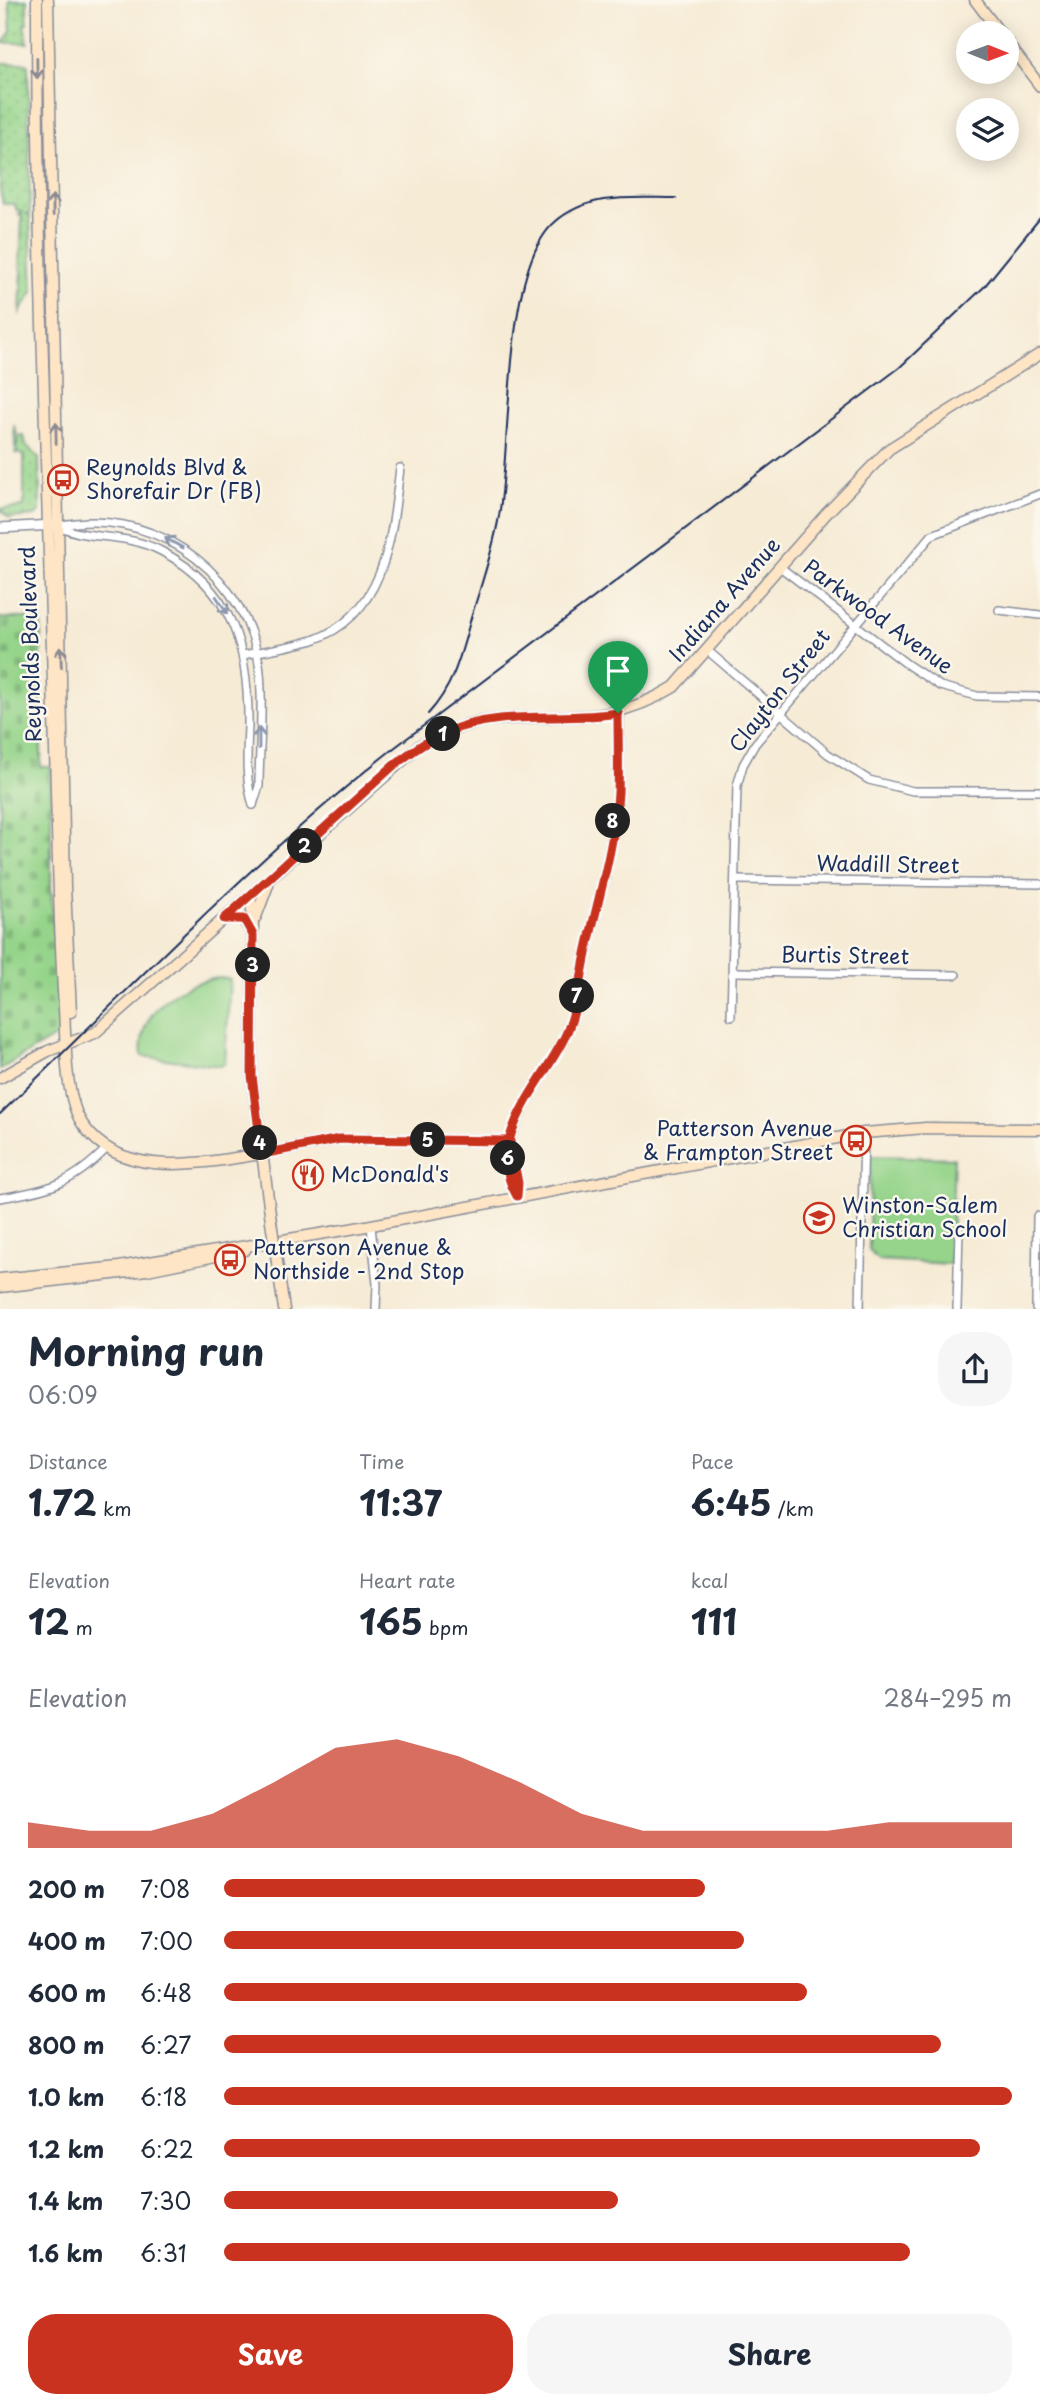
<!DOCTYPE html>
<html lang="en">
<head>
<meta charset="utf-8">
<style>
	body { margin:0; font-family:"Playpen Sans",sans-serif; background:#f6f6f7; color:#1f2937; height:100vh; display:flex; flex-direction:column; font-size:26px; white-space:nowrap }
	* { box-sizing:border-box; margin:0 }
	p { font-size:23px; color:#747a83 }
	.icon { flex:none; width:38px; height:38px; fill:none; stroke:currentColor; stroke-width:2; stroke-linecap:round; stroke-linejoin:round }
	.map { position:relative; height:1309px; overflow:hidden }
	.side { display:flex; flex-direction:column; background:#fff; flex:1 }
	.side>* { flex:none }
	.needle { width:46px; rotate:91deg }
	.buttons { position:absolute; left:956px; top:21px; display:grid; gap:14px }
	.buttons a { display:grid; place-items:center; width:63px; height:63px; border-radius:50%; background:#fff; box-shadow:0 4px 18px #0003; font-size:35px }
	.pin { position:absolute; display:grid; place-items:center; width:60px; height:60px; color:#fff; margin:-72px -30px; border-radius:50% 50% 50% 0; rotate:-45deg; box-shadow:0 0 7px #0007 }
	.pin .icon { rotate:45deg }
	.km { position:absolute; width:35px; height:35px; margin:-18px; border-radius:50%; background:#222; color:#fff; font-size:19px; line-height:35px; text-align:center }
	.round { display:grid; place-items:center; flex:none; width:74px; height:74px; border-radius:28px; background:#f6f6f7 }
	.summary { display:flex; align-items:center; justify-content:space-between; height:119px; padding:0 28px }
	h1 { font-size:38px; font-weight:700; line-height:52px }
	.metrics { display:grid; grid-template-columns:repeat(3,1fr); gap:10px; height:119px; padding:7px 28px }
	.metrics div { display:grid; align-content:center }
	.metrics b { font-size:35px; font-weight:700 }
	.metrics small { font-size:19px; font-weight:400 }
	.metrics p { font-size:19px }
	.chart { height:196px; padding:14px 28px }
	.chart p { display:flex; justify-content:space-between }
	.chart svg { width:100%; height:126px; margin-top:7px; fill:#c8321e; opacity:.7 }
	.primary-button { display:flex; gap:14px; margin-top:auto; padding:14px 28px }
	.primary-button a { flex:1; height:80px; border-radius:28px; background:#c8321e; color:#fff; font-size:28px; font-weight:700; line-height:80px; text-align:center }
	.primary-button a+a { background:#f6f6f7; color:#1f2937 }
	ul { padding:0 28px; list-style:none; font-size:23px }
	li { display:grid; grid-template-columns:112px 84px 1fr; align-items:center; height:52px }
	li i { height:18px; border-radius:9px; background:#c8321e }
	.map>svg:first-child { display:block }
	.grass { fill:url(#grass-dots); stroke:#588274; stroke-width:2 }
	.cemetery { fill:url(#cemetery-stones); stroke:#588274; stroke-width:2 }
	.pitch { fill:#95d48a; stroke:#588274; stroke-width:2 }
	.lines { fill:none; stroke-linecap:round; stroke-linejoin:round }
	.minor-casing { stroke:#888d9a; stroke-width:10 }
	.tertiary-casing { stroke:#888d9a; stroke-width:12 }
	.secondary-casing { stroke:#888d9a; stroke-width:13 }
	.minor { stroke:#fff; stroke-width:7 }
	.tertiary { stroke:#fff; stroke-width:9 }
	.secondary { stroke:#fde5c5; stroke-width:10 }
	.rail { stroke:#1b2f5e; stroke-width:2 }
	.secondary-bridge-casing { stroke:#888d9a; stroke-width:13; stroke-linecap:butt }
	.secondary-bridge { stroke:#fde5c5; stroke-width:10 }
	.oneway { stroke:#8c8a92 }
	.oneway2 { stroke:#8d97ae }
	.route-casing { stroke:#fff; stroke-width:14 }
	.route { stroke:#c8321e; stroke-width:9 }
	.labels { text-anchor:middle; stroke-width:5; stroke-linejoin:round; paint-order:stroke }
	.poi-label { font-size:21px; fill:#1b2f5e; stroke:#fbf7ec; text-anchor:start }
	.street-label { font-size:21px; fill:#1b2f5e; stroke:#fbf7ec }
</style>
</head>
<body>
<div class="map">
<svg width="1040" height="1309" viewBox="0 0 1040 1309">
	<defs>
		<pattern id="grass-dots" width="8" height="8" patternUnits="userSpaceOnUse" patternTransform="scale(1.75)"><rect width="8" height="8" fill="#95d48a"/><path d="M2 2h.1M6 6h.1" fill="none" stroke="#80b67a" stroke-width="1.8" stroke-linecap="round"/></pattern>
		<pattern id="cemetery-stones" width="16" height="16" patternUnits="userSpaceOnUse" patternTransform="scale(1.75)"><rect width="16" height="16" fill="#95d48a"/><path d="M2 7V4a2 2 0 0 1 4 0v3zM10 15v-3a2 2 0 0 1 4 0v3z" fill="#80b67a"/></pattern>
	</defs>
	<rect width="100%" height="100%" fill="#fbf7ec"/>
	<filter id="ink" filterUnits="userSpaceOnUse"><feTurbulence type="fractalNoise" baseFrequency=".0143" numOctaves="2"/><feDisplacementMap in="SourceGraphic" scale="14" xChannelSelector="R" yChannelSelector="G"/><feConvolveMatrix kernelMatrix="1 2 1 2 8 2 1 2 1" color-interpolation-filters="sRGB"/></filter>
	<filter id="wash" filterUnits="userSpaceOnUse"><feTurbulence type="fractalNoise" baseFrequency=".00686" numOctaves="4" result="noise"/><feDisplacementMap in="SourceGraphic" scale="28" xChannelSelector="R" yChannelSelector="G"/><feGaussianBlur stdDeviation="1.57" result="paint"/><feColorMatrix in="noise" values="0 0 0 0 0 0 0 0 0 0 0 0 0 0 0 0 0 1.4 0 .05"/><feComposite in="paint" operator="in"/></filter>
	<g filter="url(#wash)">
		<rect width="100%" height="100%" fill="#f6ebd5"/>
		<g class="grass">
			<path d="M 9,0 L 27,0 L 27,23 L 24,25 L 28,43 L 3,43 L 11,31 Z"/>
			<path d="M 0,63 L 26,63 L 28,66 L 30,214 L 26,214 L 30,215 L 33,292 L 20,312 L 22,271 L 20,268 L 22,217 L 19,214 L 23,213 L 16,209 L 15,204 L 3,204 L 0,190 Z"/>
			<path d="M 14,425 L 18,437 L 24,436 L 26,445 L 39,458 L 40,511 L 35,516 L 9,518 L 0,509 L 24,507 L 24,455 L 15,453 L 19,437 L 15,448 Z"/>
		</g>
		<path class="cemetery" d="M 0,618 L 41,618 L 41,767 L 51,767 L 51,886 L 60,1034 L 0,1069 Z"/>
		<g class="pitch">
			<path d="M 219,978 L 230,979 L 225,1063 L 220,1066 L 142,1056 C 137,1011 178,983 219,978 Z"/>
			<path d="M 870,1156 L 954,1158 L 950,1264 L 878,1260 L 869,1250 Z"/>
		</g>
	</g>
	<g filter="url(#ink)">
		<g class="lines">
			<g class="minor-casing">
				<g id="minor">
					<path d="M 58,526 C 146,506 237,565 257,653 C 265,685 259,750 259,786 L 253,805"/>
					<path d="M 59,526 C 88,541 125,532 161,551 C 234,589 249,649 248,726 C 247,753 245,779 253,805"/>
					<path d="M 780,567 L 908,665 L 940,686 L 977,696 L 1040,697"/>
					<path d="M 999,610 L 1040,615"/>
					<path d="M 708,651 L 828,754 L 869,780 L 913,791 L 1040,791"/>
					<path d="M 244,655 C 266,650 291,647 313,640 C 387,614 392,534 400,468"/>
					<path d="M 736,880 L 1040,884"/>
					<path d="M 733,972 L 956,975"/>
					<path d="M 731,1016 L 737,786 L 743,765 L 755,744 L 932,535 L 1040,494"/>
					<path d="M 0,1198 C 50,1190 72,1184 108,1147"/>
					<path d="M 371,1226 L 377,1284 L 376,1309"/>
					<path d="M 860,1309 L 864,1133"/>
					<path d="M 957,1309 L 959,1229"/>
					<path d="M 1036,1309 L 1037,1216"/>
				</g>
			</g>
			<g class="tertiary-casing">
				<g id="tertiary">
					<path d="M 0,528 L 54,525"/>
					<path d="M 512,1150 L 518,1183 L 517,1195"/>
					<path d="M 262,1154 L 340,1139 L 510,1141"/>
					<path d="M 517,1196 C 483,1138 546,1081 567,1032 C 578,1006 581,976 587,949 C 598,900 615,843 618,793 C 619,766 618,739 619,713"/>
				</g>
			</g>
			<g class="secondary-casing">
				<g id="secondary">
					<path d="M 37,0 C 37,250 48,500 55,749 C 57,836 59,922 64,1008 C 66,1041 64,1097 83,1125 C 123,1182 205,1162 262,1154"/>
					<path d="M 48,0 L 65,887 L 71,1012"/>
					<path d="M 975,0 L 1000,33"/>
					<path d="M 1006,41 L 1040,86"/>
					<path d="M 250,896 L 253,917 L 252,1076 L 271,1221"/>
					<path d="M 256,917 L 268,885"/>
					<path d="M 225,919 L 242,918 L 251,931"/>
					<path d="M 0,1078 L 48,1051 L 95,1033 L 419,746 C 439,736 458,726 480,722 C 557,709 601,732 674,687 L 826,514 L 889,449 L 1040,354"/>
					<path d="M 277,1262 L 284,1309"/>
					<path d="M 0,1279 L 119,1267 L 350,1229 L 864,1133 L 926,1128 L 1040,1129"/>
					<path d="M 0,1287 L 147,1270 L 245,1250"/>
				</g>
			</g>
			<use href="#minor" class="minor"/>
			<use href="#tertiary" class="tertiary"/>
			<use href="#secondary" class="secondary"/>
			<g class="rail">
				<path d="M 428,714 C 454,686 461,654 471,618 C 481,585 493,551 499,516 C 512,444 502,270 554,223 C 588,192 634,198 676,198"/>
				<path d="M 0,1114 C 129,990 253,859 394,748 L 899,368 L 984,287 L 1040,218"/>
			</g>
			<g class="secondary-bridge-casing">
				<path id="secondary-bridge" d="M 271,1221 L 277,1262"/>
			</g>
			<use href="#secondary-bridge" class="secondary-bridge"/>
		</g>
		<defs><path id="oneway-shaft" d="M-6 0H5M1.5-3L5.5 0L1.5 3" fill="none" stroke-width="1.6" stroke-linecap="round" stroke-linejoin="round" transform="scale(1.75)"/></defs>
		<g class="oneway">
			<use href="#oneway-shaft" transform="translate(37 68) rotate(89)"/>
			<use href="#oneway-shaft" transform="translate(53 205) rotate(-91)"/>
			<use href="#oneway-shaft" transform="translate(56 433) rotate(-91)"/>
			<use href="#oneway-shaft" transform="translate(61 657) rotate(-92)"/>
		</g>
		<g class="oneway2">
			<use href="#oneway-shaft" transform="translate(174 543) rotate(-151)"/>
			<use href="#oneway-shaft" transform="translate(222 605) rotate(56)"/>
			<use href="#oneway-shaft" transform="translate(259 738) rotate(-90)"/>
		</g>
	</g>
	<g class="lines" filter="url(#ink)">
		<g class="route-casing">
			<path id="route" d="M 618,713 C 563,722 500,709 447,732 C 427,740 410,753 393,766 L 224,919 L 244,919 L 253,935 L 252,1076 L 262,1154 L 340,1139 L 510,1141 L 518,1183 L 517,1196 C 482,1138 546,1081 567,1032 C 578,1006 581,976 587,949 C 598,899 615,844 618,793 C 619,766 618,739 618,713"/>
		</g>
		<use href="#route" class="route"/>
	</g>
	<defs>
		<g id="bus-ring" transform="scale(1.575)"><circle r="9.5" fill="#fbf7ec" stroke="#c8321e" stroke-width="1.5"/><path d="M-5-6H5V4H4V6H2V4H-2V6H-4V4H-5ZM-3.5-4V0h7V-4ZM-3.5 1.2v1.5H-2V1.2ZM2 1.2v1.5H3.5V1.2Z" fill="#c8321e"/></g>
		<g id="restaurant-ring" transform="scale(1.575)"><circle r="9.5" fill="#fbf7ec" stroke="#c8321e" stroke-width="1.5"/><path d="M-5-6h1v4h1v-4h1v4h1v-4h1v5L-1.5 .5V6h-2V.5L-5-1ZM5-6V6H3V1.5H1.5Q1.5-4 5-6Z" fill="#c8321e"/></g>
		<g id="school-ring" transform="scale(1.575)"><circle r="9.5" fill="#fbf7ec" stroke="#c8321e" stroke-width="1.5"/><path d="M0-5L7-2L0 1L-7-2ZM-4 1L0 2.5L4 1V4Q0 6-4 4Z" fill="#c8321e"/></g>
	</defs>
	<g fill-rule="evenodd">
		<use href="#bus-ring" x="63" y="480"/>
		<use href="#bus-ring" x="856" y="1141"/>
		<use href="#restaurant-ring" x="308" y="1175"/>
		<use href="#school-ring" x="819" y="1218"/>
		<use href="#bus-ring" x="230" y="1260"/>
	</g>
	<g class="labels">
		<g class="poi-label">
			<text x="86" y="475">Reynolds Blvd &amp;<tspan x="86" dy="24">Shorefair Dr (FB)</tspan></text>
			<text x="833" y="1136" text-anchor="end">Patterson Avenue<tspan x="833" dy="24">&amp; Frampton Street</tspan></text>
			<text x="331" y="1182">McDonald's</text>
			<text x="842" y="1213">Winston-Salem<tspan x="842" dy="24">Christian School</tspan></text>
			<text x="253" y="1255">Patterson Avenue &amp;<tspan x="253" dy="24">Northside - 2nd Stop</tspan></text>
		</g>
		<g class="street-label">
			<text transform="translate(725 600) rotate(-49)" y="7">Indiana Avenue</text>
			<text transform="translate(878 617) rotate(36)" y="7">Parkwood Avenue</text>
			<text transform="translate(31 644) rotate(-92)" y="7">Reynolds Boulevard</text>
			<text transform="translate(780 691) rotate(-52)" y="7">Clayton Street</text>
			<text transform="translate(888 865) rotate(1)" y="7">Waddill Street</text>
			<text transform="translate(845 956) rotate(1)" y="7">Burtis Street</text>
		</g>
	</g>
</svg>
<div class="buttons">
<a><svg class="needle" viewBox="-14 -14 28 28"><path d="M0-13l5 13h-10z" fill="#e53935"/><path d="M0 13l5-13h-10z" fill="#747a83"/></svg></a>
<a><svg class="icon" aria-label="layers" viewBox="0 0 24 24"><path d="M12 4l9 5-9 5-9-5zM3 14l9 5 9-5"/></svg></a>
</div>
<div class="pin" style="left:618px;top:713px;background:#1e9e55"><svg class="icon" aria-label="arrive" viewBox="0 0 24 24"><path d="M6 21V4h12l-3 4 3 4H6"/></svg></div>
<b class="km" style="left:443px;top:734px">1</b>
<b class="km" style="left:305px;top:846px">2</b>
<b class="km" style="left:253px;top:965px">3</b>
<b class="km" style="left:260px;top:1143px">4</b>
<b class="km" style="left:428px;top:1140px">5</b>
<b class="km" style="left:508px;top:1158px">6</b>
<b class="km" style="left:577px;top:996px">7</b>
<b class="km" style="left:613px;top:821px">8</b>
</div>
<section class="side">
<div class="summary"><div><h1>Morning run</h1><p>06:09</p></div><a class="round"><svg class="icon" aria-label="share" viewBox="0 0 24 24"><path d="M12 15V3M7 8l5-5 5 5M5 13v7h14v-7"/></svg></a></div>
<div class="metrics">
<div><p>Distance</p><b>1.72<small> km</small></b></div>
<div><p>Time</p><b>11:37</b></div>
<div><p>Pace</p><b>6:45<small> /km</small></b></div>
</div>
<div class="metrics">
<div><p>Elevation</p><b>12<small> m</small></b></div>
<div><p>Heart rate</p><b>165<small> bpm</small></b></div>
<div><p>kcal</p><b>111</b></div>
</div>
<div class="chart"><p><span>Elevation</span>284–295 m</p>
<svg viewBox="0 0 160 44" preserveAspectRatio="none"><path d="M0 44V35L10 38L20 38L30 32L40 21L50 9L60 6L70 12L80 21L90 32L100 38L110 38L120 38L130 38L140 35L150 35L160 35V44z"/></svg>
</div>
<ul>
<li><b>200 m</b>7:08<i style="width:61%"></i></li>
<li><b>400 m</b>7:00<i style="width:66%"></i></li>
<li><b>600 m</b>6:48<i style="width:74%"></i></li>
<li><b>800 m</b>6:27<i style="width:91%"></i></li>
<li><b>1.0 km</b>6:18<i style="width:100%"></i></li>
<li><b>1.2 km</b>6:22<i style="width:96%"></i></li>
<li><b>1.4 km</b>7:30<i style="width:50%"></i></li>
<li><b>1.6 km</b>6:31<i style="width:87%"></i></li>
</ul>
<div class="primary-button"><a>Save</a><a>Share</a></div>
</section>
</body>
</html>
